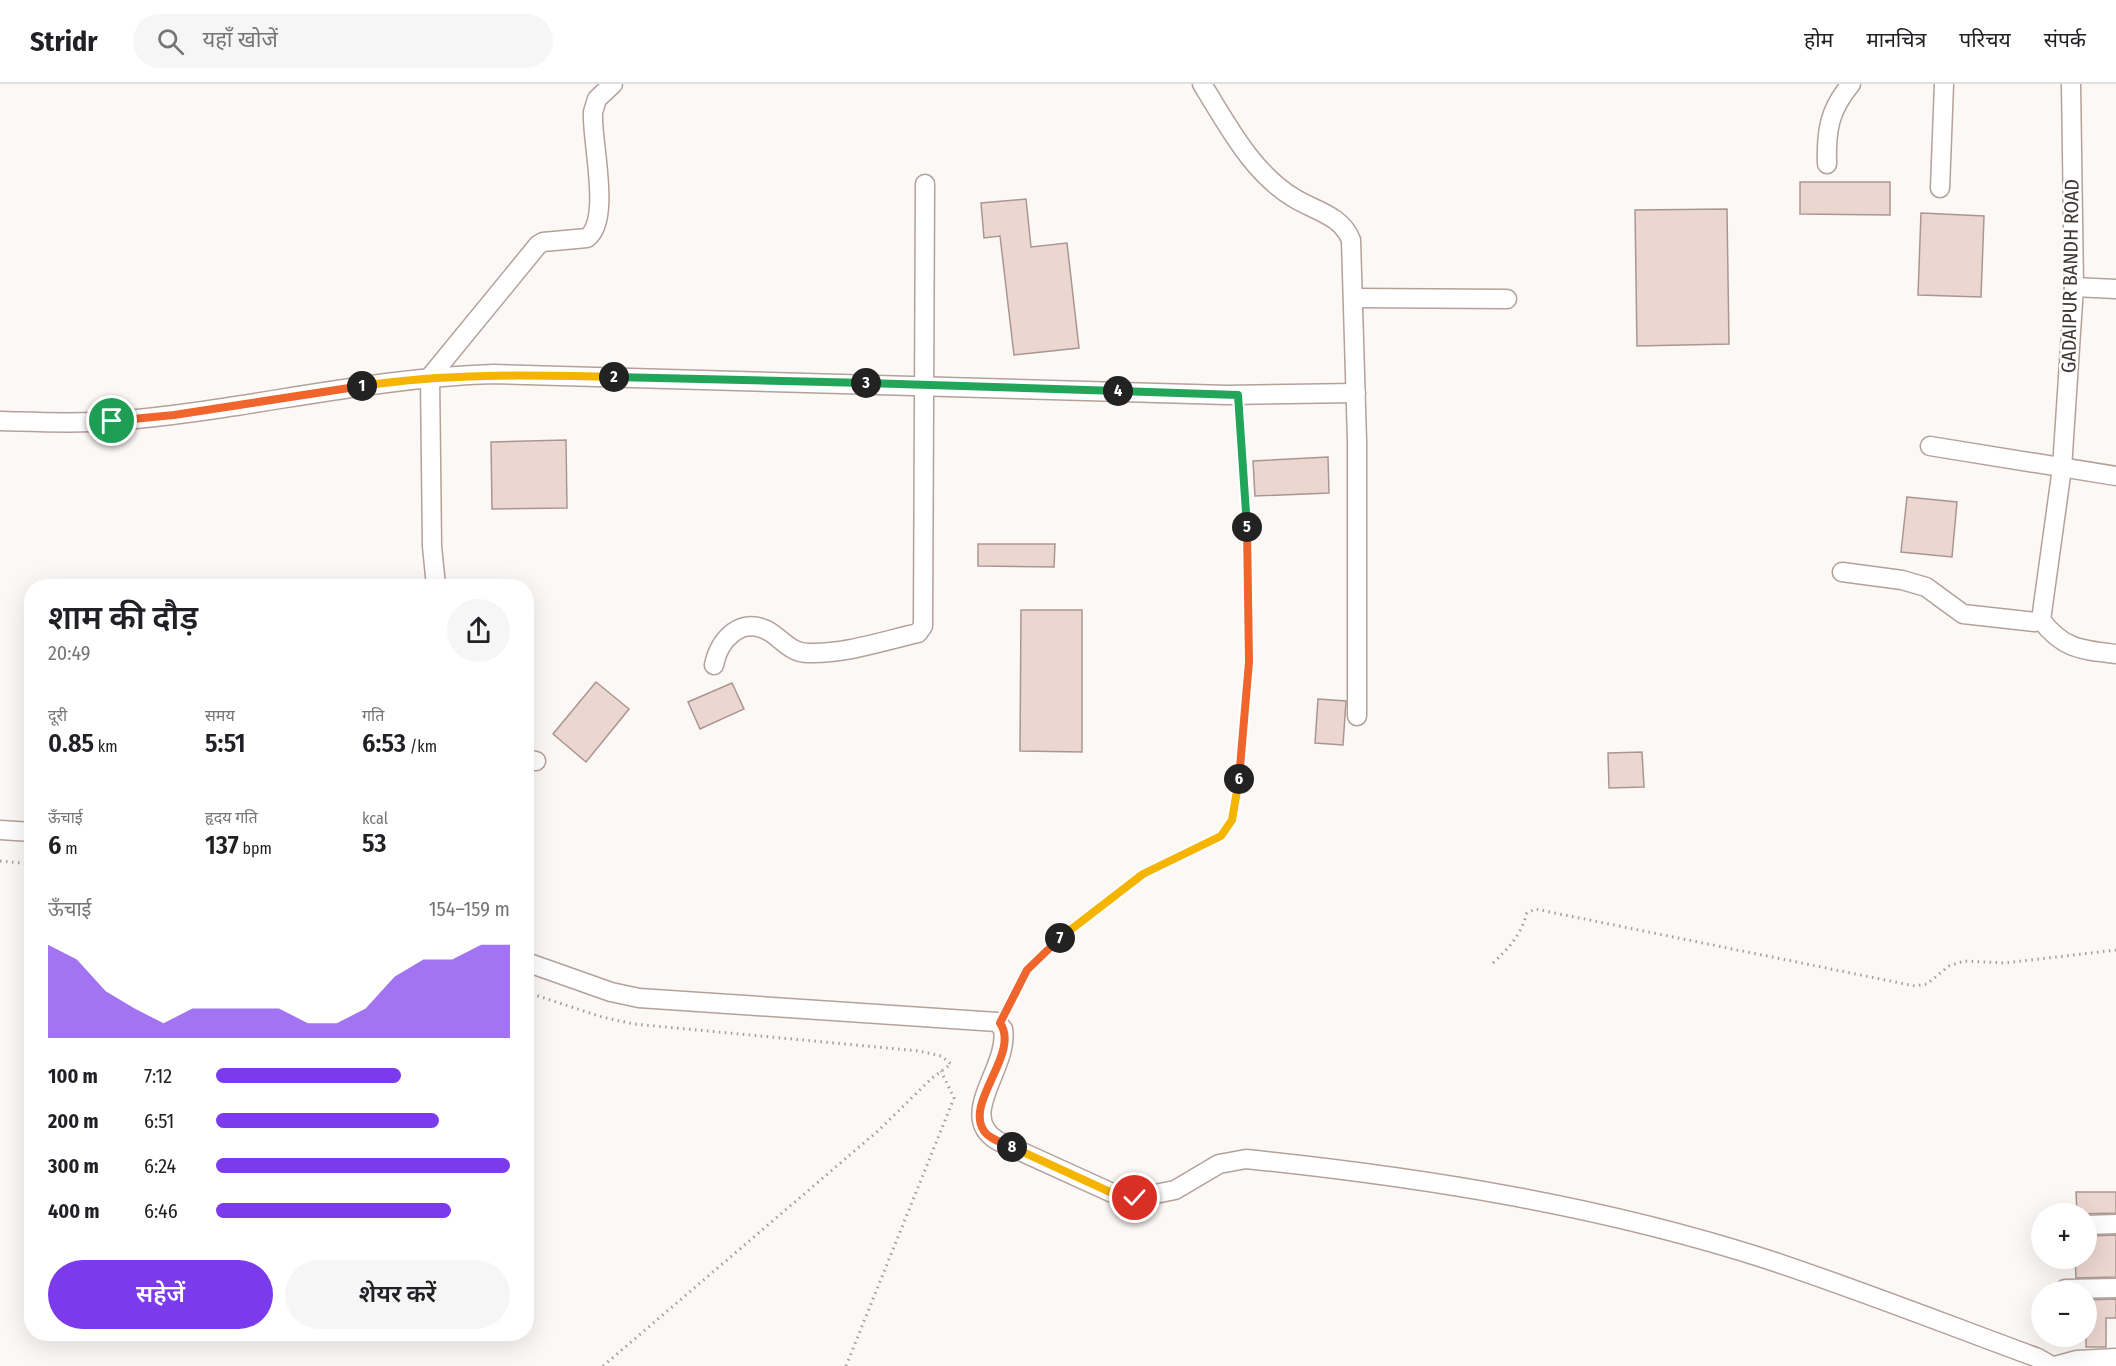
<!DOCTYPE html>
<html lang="hi">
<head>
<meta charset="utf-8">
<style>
	body { margin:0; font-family:"Fira Sans Condensed","Noto Sans Devanagari",sans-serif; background:#f6f6f6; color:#202124; height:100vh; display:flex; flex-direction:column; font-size:22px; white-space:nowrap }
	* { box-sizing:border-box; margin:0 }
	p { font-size:20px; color:#757577 }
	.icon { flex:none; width:33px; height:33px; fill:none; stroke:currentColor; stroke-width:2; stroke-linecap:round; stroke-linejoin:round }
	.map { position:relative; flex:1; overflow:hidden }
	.panel { position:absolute; left:24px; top:495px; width:510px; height:762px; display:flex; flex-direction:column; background:#fff; border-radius:24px; box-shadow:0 6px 24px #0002 }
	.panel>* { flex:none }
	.tools { position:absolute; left:2031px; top:1119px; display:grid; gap:12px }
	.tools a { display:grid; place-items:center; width:66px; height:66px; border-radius:50%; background:#fff; box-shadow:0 6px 24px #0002; font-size:30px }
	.pin { position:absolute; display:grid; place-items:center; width:51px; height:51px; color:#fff; margin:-26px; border:3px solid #fff; border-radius:50%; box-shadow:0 2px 6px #0007 }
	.km { position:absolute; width:30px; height:30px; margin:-15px; border-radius:50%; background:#222; color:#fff; font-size:16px; line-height:30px; text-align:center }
	.round { display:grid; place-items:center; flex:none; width:63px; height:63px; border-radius:32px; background:#f6f6f6 }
	.overview { display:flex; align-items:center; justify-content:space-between; height:102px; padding:0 24px }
	h1 { font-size:33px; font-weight:600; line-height:45px }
	.figures { display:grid; grid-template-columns:repeat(3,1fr); gap:9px; height:102px; padding:6px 24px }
	.figures div { display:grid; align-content:center }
	.figures b { font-size:26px; font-weight:600 }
	.figures small { font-size:16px; font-weight:400 }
	.figures p { font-size:16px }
	.chart { height:168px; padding:12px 24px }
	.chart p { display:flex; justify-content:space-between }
	.chart svg { width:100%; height:108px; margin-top:6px; fill:#7c3aed; opacity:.7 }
	.primary-button { display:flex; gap:12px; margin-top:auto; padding:12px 24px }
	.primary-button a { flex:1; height:69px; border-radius:36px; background:#7c3aed; color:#fff; font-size:24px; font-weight:600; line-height:69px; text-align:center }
	.primary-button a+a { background:#f6f6f6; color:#202124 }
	ul { padding:0 24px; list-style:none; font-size:20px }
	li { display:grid; grid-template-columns:96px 72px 1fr; align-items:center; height:45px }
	li i { height:15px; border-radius:8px; background:#7c3aed }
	header { display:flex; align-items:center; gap:36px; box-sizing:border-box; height:84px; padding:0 30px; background:#fff; border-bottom:2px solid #e0e0e0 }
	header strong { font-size:28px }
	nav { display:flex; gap:33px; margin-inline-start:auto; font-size:21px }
	.search { width:420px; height:54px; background:#f6f6f6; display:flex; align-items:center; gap:15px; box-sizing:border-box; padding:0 21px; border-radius:33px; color:#757577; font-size:22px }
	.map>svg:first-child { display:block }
	.building { fill:#ecd7d0; stroke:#aa9690; stroke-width:1.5 }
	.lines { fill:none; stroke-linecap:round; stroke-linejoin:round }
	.minor-casing { stroke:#b4a19a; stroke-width:21 }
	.path { stroke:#a49d9b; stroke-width:3; stroke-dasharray:1.5 4.5; stroke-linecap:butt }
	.minor { stroke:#fff; stroke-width:18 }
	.split-1-casing { stroke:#fff; stroke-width:12 }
	.split-2-casing { stroke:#fff; stroke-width:12 }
	.split-3-casing { stroke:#fff; stroke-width:12 }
	.split-4-casing { stroke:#fff; stroke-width:12 }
	.split-5-casing { stroke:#fff; stroke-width:12 }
	.split-6-casing { stroke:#fff; stroke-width:12 }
	.split-7-casing { stroke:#fff; stroke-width:12 }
	.split-8-casing { stroke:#fff; stroke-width:12 }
	.split-9-casing { stroke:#fff; stroke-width:12 }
	.split-1 { stroke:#f0652b; stroke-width:8 }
	.split-2 { stroke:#f5b400; stroke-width:8 }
	.split-3 { stroke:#22a559; stroke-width:8 }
	.split-4 { stroke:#22a559; stroke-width:8 }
	.split-5 { stroke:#22a559; stroke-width:8 }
	.split-6 { stroke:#f0652b; stroke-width:8 }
	.split-7 { stroke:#f5b400; stroke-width:8 }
	.split-8 { stroke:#f0652b; stroke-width:8 }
	.split-9 { stroke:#f5b400; stroke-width:8 }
	.labels { text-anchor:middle; stroke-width:5; stroke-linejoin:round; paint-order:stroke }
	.street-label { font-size:20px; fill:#403735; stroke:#fff }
</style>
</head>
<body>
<header>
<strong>Stridr</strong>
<div class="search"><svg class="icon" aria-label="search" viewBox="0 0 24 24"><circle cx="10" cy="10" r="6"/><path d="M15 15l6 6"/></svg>यहाँ खोजें</div>
<nav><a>होम</a><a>मानचित्र</a><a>परिचय</a><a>संपर्क</a></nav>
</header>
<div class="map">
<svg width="2116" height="1282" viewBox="0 0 2116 1282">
	<rect width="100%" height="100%" fill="#fcf8f6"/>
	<g class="building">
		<path d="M 1800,98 L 1890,98 L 1890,131 L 1800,130 Z"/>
		<path d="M 1026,115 L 1031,163 L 1067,159 L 1079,264 L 1014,271 L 1000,152 L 984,154 L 981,119 Z"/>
		<path d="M 1727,125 L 1729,260 L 1637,262 L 1635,126 Z"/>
		<path d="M 1921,129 L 1984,132 L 1981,213 L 1918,211 Z"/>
		<path d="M 566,356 L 567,424 L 492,425 L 491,358 Z"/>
		<path d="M 1328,373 L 1329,409 L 1255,412 L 1253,377 Z"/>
		<path d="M 1907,413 L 1957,418 L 1952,473 L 1901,468 Z"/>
		<path d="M 978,460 L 1055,460 L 1054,483 L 978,482 Z"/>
		<path d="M 1021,526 L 1082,526 L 1082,668 L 1020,667 Z"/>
		<path d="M 596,598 L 629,625 L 586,678 L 553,650 Z"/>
		<path d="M 732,599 L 744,625 L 700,645 L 688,618 Z"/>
		<path d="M 1318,615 L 1346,617 L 1343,661 L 1315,659 Z"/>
		<path d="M 1642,668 L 1644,703 L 1609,704 L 1608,669 Z"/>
		<path d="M 2076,1108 L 2116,1108 L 2116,1129 L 2077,1130 Z"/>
		<path d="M 2116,1151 L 2116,1193 L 2076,1194 L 2075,1174 L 2086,1174 L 2086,1152 Z"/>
		<path d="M 2116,1215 L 2116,1234 L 2106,1234 L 2106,1263 L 2086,1263 L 2086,1216 Z"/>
	</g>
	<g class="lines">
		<g class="minor-casing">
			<g id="minor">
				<path d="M 1202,0 C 1227,40 1252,89 1294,114 C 1315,127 1341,131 1351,156 L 1357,357 L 1357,632"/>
				<path d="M 1827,80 C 1826,47 1829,26 1851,0"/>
				<path d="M 1940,104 L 1944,0"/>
				<path d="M 2074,203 L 2116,205"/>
				<path d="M 1355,214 L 1507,215"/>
				<path d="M 0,337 C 38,338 76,340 114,337 C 241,327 365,294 493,290 L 1227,311 L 1356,309"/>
				<path d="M 1930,362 L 2116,392"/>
				<path d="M 1842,488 L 1902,496 L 1926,503 L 1963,530 L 2035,538 L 2041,536 L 2062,384 L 2074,203 L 2071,0"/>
				<path d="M 436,502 L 432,462 L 430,293 L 538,161 L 543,158 L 587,154 C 612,136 591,56 593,28 L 597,15 L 613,0"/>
				<path d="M 2041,536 C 2063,565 2081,566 2116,570"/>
				<path d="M 714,581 C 719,555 742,531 770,548 C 784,557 791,569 809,569 C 845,570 883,557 918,549 L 923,542 L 925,100"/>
				<path d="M 526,675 L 536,677"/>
				<path d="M 0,746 L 32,748"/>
				<path d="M 526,878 L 611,908 L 639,914 L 997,938 L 1003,945 C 1010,983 955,1032 998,1057 L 1121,1113 L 1135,1114 L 1175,1106 L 1219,1080 L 1246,1075 C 1421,1093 1598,1121 1766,1175 C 1857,1205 1948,1241 2038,1274 L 2052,1282"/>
				<path d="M 2086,1141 L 2116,1140"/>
				<path d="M 2065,1205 L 2116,1204"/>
				<path d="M 2055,1282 L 2077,1276 L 2116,1274"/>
			</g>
		</g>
		<g class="path">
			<path d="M 0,777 L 32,780"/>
			<path d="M 1493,879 C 1510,863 1520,852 1527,829 L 1535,825 L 1915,902 L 1927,900 L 1949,882 L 1964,877 L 2005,879 L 2116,866"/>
			<path d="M 526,908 L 602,933 L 634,940 L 919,967 L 941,972 L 951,980 L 932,994 L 879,1046 L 603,1282"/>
			<path d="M 1008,925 L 1027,886 L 1048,864 L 1127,800 L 1216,756 L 1226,747 L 1232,736 L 1246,632 L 1250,538 L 1239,327"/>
			<path d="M 846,1282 L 954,1014 L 941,987"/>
		</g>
		<use href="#minor" class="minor"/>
	</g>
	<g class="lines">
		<g class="split-1-casing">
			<path id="split-1" d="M 112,337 L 174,331 L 362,302"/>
		</g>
		<g class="split-2-casing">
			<path id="split-2" d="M 362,302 C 446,289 528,291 614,293"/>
		</g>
		<g class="split-3-casing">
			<path id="split-3" d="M 614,293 L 866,299"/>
		</g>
		<g class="split-4-casing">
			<path id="split-4" d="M 866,299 L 1118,307"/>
		</g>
		<g class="split-5-casing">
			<path id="split-5" d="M 1118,307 L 1238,311 L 1247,443"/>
		</g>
		<g class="split-6-casing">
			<path id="split-6" d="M 1239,695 L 1249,578 L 1247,443"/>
		</g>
		<g class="split-7-casing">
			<path id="split-7" d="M 1060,854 L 1143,790 L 1221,752 L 1232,736 L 1239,695"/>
		</g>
		<g class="split-8-casing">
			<path id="split-8" d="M 1012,1063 C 1004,1059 989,1055 984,1047 C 964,1018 1021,969 1000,939 L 1027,886 L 1060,854"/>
		</g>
		<g class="split-9-casing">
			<path id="split-9" d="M 1012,1063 L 1121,1113 L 1135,1114"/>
		</g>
		<use href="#split-1" class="split-1"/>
		<use href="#split-2" class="split-2"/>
		<use href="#split-3" class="split-3"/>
		<use href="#split-4" class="split-4"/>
		<use href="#split-5" class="split-5"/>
		<use href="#split-6" class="split-6"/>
		<use href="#split-7" class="split-7"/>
		<use href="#split-8" class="split-8"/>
		<use href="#split-9" class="split-9"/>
	</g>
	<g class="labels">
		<g class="street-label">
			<text transform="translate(2070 192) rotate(-89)" y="7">GADAIPUR BANDH ROAD</text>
		</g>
	</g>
</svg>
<div class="tools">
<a>+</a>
<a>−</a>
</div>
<div class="pin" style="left:112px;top:337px;background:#1e9e55"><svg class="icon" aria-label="arrive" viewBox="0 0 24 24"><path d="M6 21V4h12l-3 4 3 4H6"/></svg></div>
<div class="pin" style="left:1135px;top:1114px;background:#d93025"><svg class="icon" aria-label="check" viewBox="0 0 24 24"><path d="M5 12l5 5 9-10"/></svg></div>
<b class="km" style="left:362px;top:302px">1</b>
<b class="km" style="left:614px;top:293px">2</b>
<b class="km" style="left:866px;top:299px">3</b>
<b class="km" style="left:1118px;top:307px">4</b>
<b class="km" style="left:1247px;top:443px">5</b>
<b class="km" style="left:1239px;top:695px">6</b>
<b class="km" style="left:1060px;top:854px">7</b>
<b class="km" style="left:1012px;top:1063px">8</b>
<section class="panel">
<div class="overview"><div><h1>शाम की दौड़</h1><p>20:49</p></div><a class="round"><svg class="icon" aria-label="share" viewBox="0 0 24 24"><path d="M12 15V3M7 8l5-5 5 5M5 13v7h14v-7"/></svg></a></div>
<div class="figures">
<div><p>दूरी</p><b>0.85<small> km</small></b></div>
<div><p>समय</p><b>5:51</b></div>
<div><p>गति</p><b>6:53<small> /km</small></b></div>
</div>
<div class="figures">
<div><p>ऊँचाई</p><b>6<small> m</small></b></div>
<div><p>हृदय गति</p><b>137<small> bpm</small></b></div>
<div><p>kcal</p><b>53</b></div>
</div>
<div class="chart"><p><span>ऊँचाई</span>154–159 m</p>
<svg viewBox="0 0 160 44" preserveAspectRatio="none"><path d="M0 44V6L10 12L20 25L30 32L40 38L50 32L60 32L70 32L80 32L90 38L100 38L110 32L120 19L130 12L140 12L150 6L160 6V44z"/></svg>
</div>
<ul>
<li><b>100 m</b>7:12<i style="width:63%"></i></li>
<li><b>200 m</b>6:51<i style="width:76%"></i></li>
<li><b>300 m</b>6:24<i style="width:100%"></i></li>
<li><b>400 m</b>6:46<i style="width:80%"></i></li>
</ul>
<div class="primary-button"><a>सहेजें</a><a>शेयर करें</a></div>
</section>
</div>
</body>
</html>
